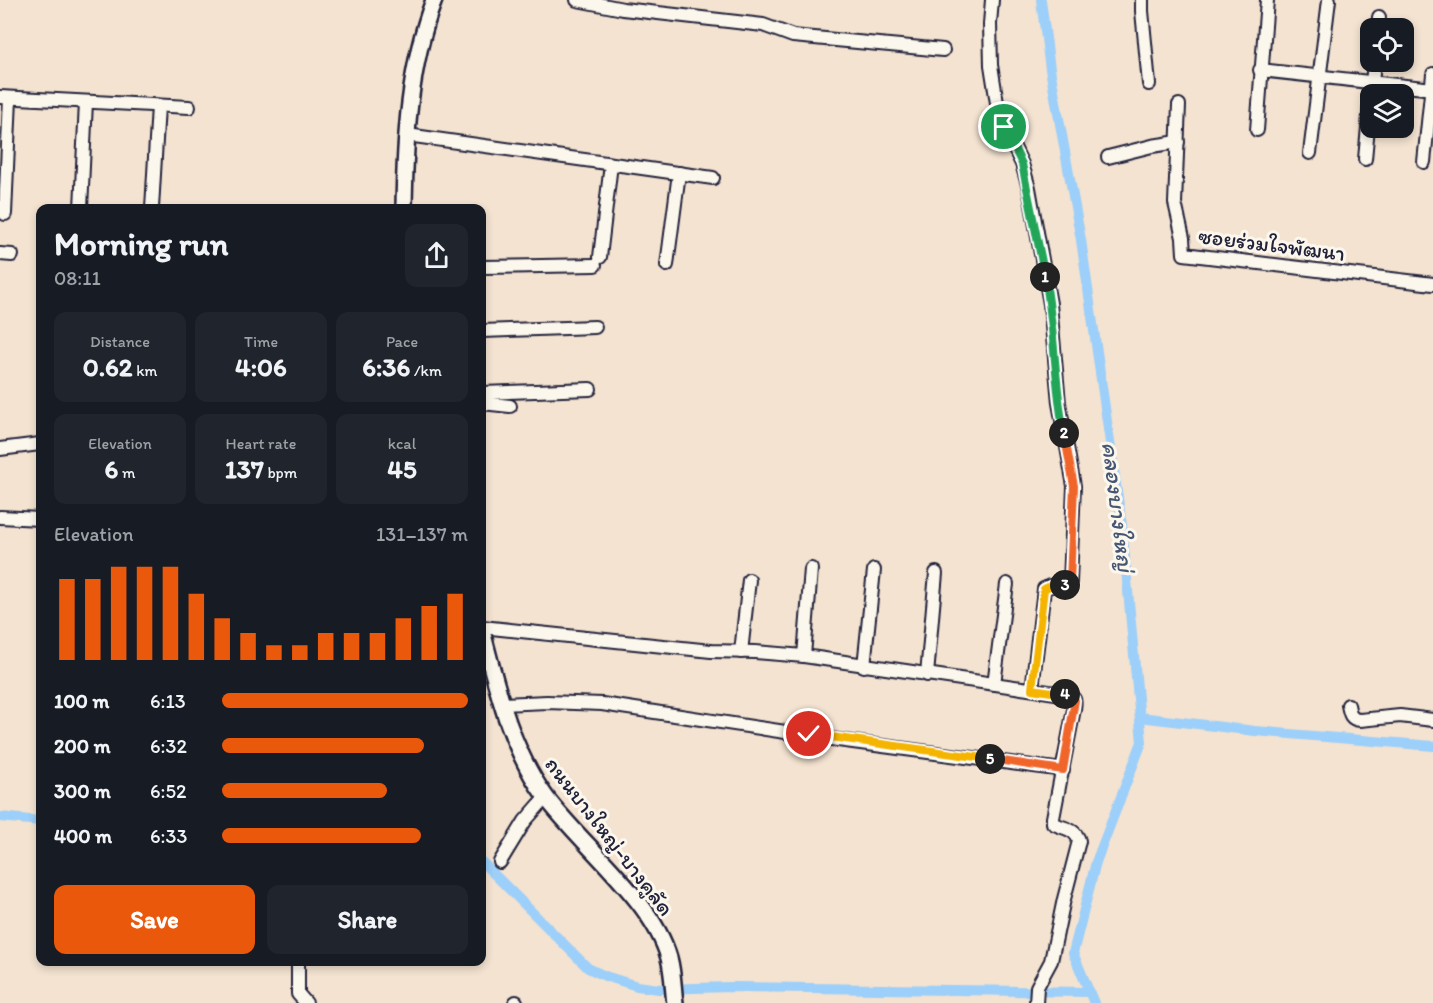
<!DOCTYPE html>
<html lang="en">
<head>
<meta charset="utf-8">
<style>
	body { margin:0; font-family:Itim,"Playpen Sans Thai",sans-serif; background:#20242c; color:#f1f3f6; height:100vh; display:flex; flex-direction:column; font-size:22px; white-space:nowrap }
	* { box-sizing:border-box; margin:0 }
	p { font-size:20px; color:#9ea1a6 }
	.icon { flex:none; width:33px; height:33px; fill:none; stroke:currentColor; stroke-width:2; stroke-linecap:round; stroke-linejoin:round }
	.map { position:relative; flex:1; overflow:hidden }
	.details { position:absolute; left:36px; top:204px; width:450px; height:762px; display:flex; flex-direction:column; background:#171b24; border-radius:12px; box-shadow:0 3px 9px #0003 }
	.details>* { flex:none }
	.tools { position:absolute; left:1360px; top:18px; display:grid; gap:12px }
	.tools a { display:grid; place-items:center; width:54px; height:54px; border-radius:12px; background:#171b24; box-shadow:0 3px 9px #0003; font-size:30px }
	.pin { position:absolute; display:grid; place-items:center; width:51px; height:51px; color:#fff; margin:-26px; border:3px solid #fff; border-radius:50%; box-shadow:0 2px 6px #0007 }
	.km { position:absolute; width:30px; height:30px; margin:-15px; border-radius:50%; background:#222; color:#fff; font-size:16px; line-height:30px; text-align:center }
	.round { display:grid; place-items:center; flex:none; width:63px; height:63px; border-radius:12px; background:#20242c }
	.summary { display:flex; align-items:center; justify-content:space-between; height:102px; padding:0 18px }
	h1 { font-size:33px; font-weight:700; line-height:45px }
	.figures { display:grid; grid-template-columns:repeat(3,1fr); gap:9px; height:102px; padding:6px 18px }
	.figures div { display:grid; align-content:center; border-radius:12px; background:#20242c; text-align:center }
	.figures b { font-size:26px; font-weight:700 }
	.figures small { font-size:16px; font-weight:400 }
	.figures p { font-size:16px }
	.chart { height:168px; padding:12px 18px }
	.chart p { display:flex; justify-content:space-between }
	.chart svg { width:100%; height:108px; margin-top:6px; stroke:#ea580c; stroke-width:6 }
	.primary-button { display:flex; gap:12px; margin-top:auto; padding:12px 18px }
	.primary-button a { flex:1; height:69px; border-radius:12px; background:#ea580c; color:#fff; font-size:24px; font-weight:700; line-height:69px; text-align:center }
	.primary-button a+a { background:#20242c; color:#f1f3f6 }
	ul { padding:0 18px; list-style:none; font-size:20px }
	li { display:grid; grid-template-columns:96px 72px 1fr; align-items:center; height:45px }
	li i { height:15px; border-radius:8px; background:#ea580c }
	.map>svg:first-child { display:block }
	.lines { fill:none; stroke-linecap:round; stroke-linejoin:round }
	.canal { stroke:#9ccff9; stroke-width:10 }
	.minor-casing { stroke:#22223b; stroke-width:16 }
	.tertiary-casing { stroke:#22223b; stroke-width:20 }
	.minor { stroke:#fbf7ec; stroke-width:12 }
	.tertiary { stroke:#fbf7ec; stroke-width:15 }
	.split-1-casing { stroke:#fff; stroke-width:12 }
	.split-2-casing { stroke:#fff; stroke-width:12 }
	.split-3-casing { stroke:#fff; stroke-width:12 }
	.split-4-casing { stroke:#fff; stroke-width:12 }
	.split-5-casing { stroke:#fff; stroke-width:12 }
	.split-6-casing { stroke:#fff; stroke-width:12 }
	.split-1 { stroke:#22a559; stroke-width:8 }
	.split-2 { stroke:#22a559; stroke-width:8 }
	.split-3 { stroke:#f0652b; stroke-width:8 }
	.split-4 { stroke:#f5b400; stroke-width:8 }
	.split-5 { stroke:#f0652b; stroke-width:8 }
	.split-6 { stroke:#f5b400; stroke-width:8 }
	.labels { text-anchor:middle; stroke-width:6; stroke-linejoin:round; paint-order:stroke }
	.street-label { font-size:22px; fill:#22223b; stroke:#fbf7ec }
	.water-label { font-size:24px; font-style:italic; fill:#475674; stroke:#fbf7ec }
</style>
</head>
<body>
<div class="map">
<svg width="1433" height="1003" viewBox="0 0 1433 1003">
	<rect width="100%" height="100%" fill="#f4e3d1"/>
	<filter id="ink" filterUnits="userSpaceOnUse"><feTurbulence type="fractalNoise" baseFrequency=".0167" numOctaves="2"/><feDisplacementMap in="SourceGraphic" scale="12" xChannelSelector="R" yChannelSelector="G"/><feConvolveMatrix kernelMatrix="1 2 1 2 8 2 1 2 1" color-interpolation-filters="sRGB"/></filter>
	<g filter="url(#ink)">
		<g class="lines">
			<g class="canal">
				<path d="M 1041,0 L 1050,69 L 1081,240 L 1122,526 L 1142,742 L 1096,862 L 1073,953 L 1094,1003"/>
				<path d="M 1140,717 L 1255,731 L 1433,746"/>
				<path d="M 0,817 L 40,821"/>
				<path d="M 482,862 L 588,968 L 605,976 L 637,986 L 659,989 L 731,987 L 1089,992"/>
			</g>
			<g class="minor-casing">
				<g id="minor">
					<path d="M 577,0 L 623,9 L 763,25 L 793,36 L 943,50"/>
					<path d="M 992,0 L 990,24 L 991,65 L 997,103 L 1004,127 L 1022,164 L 1029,188 L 1050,304 L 1059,403 L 1074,486 L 1070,582 L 1068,585 L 1050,586 L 1044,589 L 1032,689"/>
					<path d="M 1142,0 L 1142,11 L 1149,84"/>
					<path d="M 1378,28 L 1379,17"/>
					<path d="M 1260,70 L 1433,89"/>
					<path d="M 0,97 L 189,107"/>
					<path d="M 1179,105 L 1175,203 L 1183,238 L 1184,254 L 1433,284"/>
					<path d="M 1257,130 L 1267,0"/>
					<path d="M 407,135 L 713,178"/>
					<path d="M 1310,153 L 1329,0"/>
					<path d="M 1108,157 L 1152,146 L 1178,142"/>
					<path d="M 1365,159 L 1374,62"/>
					<path d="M 1424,162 L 1433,74"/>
					<path d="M 81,208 L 86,102"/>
					<path d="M 152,208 L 158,106"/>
					<path d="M 5,214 L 10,98"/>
					<path d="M 0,254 L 12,255"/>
					<path d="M 600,257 L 611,164"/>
					<path d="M 667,265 L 679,173"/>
					<path d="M 482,267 L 595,265"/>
					<path d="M 482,331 L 595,327"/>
					<path d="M 482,393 L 590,389"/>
					<path d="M 482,403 L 510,406"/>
					<path d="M 0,449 L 40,444"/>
					<path d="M 0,517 L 40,519"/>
					<path d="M 482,627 L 711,651 L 755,652 L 804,656 L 1069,695 C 1076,698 1075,702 1074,709 L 1053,818 L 1053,823 C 1063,829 1076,828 1079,841 L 1064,899 L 1051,961 L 1037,987 L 1036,1003"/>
					<path d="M 741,652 L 749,580"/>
					<path d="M 804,656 L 811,569"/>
					<path d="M 864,666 L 874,570"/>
					<path d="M 927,675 L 936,573"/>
					<path d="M 994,684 L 1007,584"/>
					<path d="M 502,704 L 547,702 L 602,704 L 838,740 L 1063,770"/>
					<path d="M 1348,705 C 1350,714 1350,719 1360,720 L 1400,716 L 1433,720"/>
					<path d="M 500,862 L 525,821 L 546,797"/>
					<path d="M 298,962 L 298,994 L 306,1003"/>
					<path d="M 515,1003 L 516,1002"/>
				</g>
			</g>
			<g class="tertiary-casing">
				<g id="tertiary">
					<path d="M 404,208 C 405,138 409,67 434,0"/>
					<path d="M 482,631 C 497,688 510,747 545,796 C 580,844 653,900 669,958 C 673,972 673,988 675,1003"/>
				</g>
			</g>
			<use href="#minor" class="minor"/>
			<use href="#tertiary" class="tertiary"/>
		</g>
	</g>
	<g class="lines" filter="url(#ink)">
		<g class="split-1-casing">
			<path id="split-1" d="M 1004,127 L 1022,164 L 1045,277"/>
		</g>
		<g class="split-2-casing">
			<path id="split-2" d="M 1045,277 C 1055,329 1054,381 1064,433"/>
		</g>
		<g class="split-3-casing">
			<path id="split-3" d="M 1064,433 L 1074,486 L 1070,582 L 1065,585"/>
		</g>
		<g class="split-4-casing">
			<path id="split-4" d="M 1065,585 L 1050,586 L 1044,589 L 1032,689 L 1065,694"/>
		</g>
		<g class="split-5-casing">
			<path id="split-5" d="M 990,759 L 1063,770 L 1075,700 L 1073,697 L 1065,694"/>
		</g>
		<g class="split-6-casing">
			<path id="split-6" d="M 809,734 L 990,759"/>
		</g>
		<use href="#split-1" class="split-1"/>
		<use href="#split-2" class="split-2"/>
		<use href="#split-3" class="split-3"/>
		<use href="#split-4" class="split-4"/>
		<use href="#split-5" class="split-5"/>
		<use href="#split-6" class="split-6"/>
	</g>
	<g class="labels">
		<g class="street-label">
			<text transform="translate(1272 244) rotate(7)" y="8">ซอยร่วมใจพัฒนา</text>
			<text transform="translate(610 836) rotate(52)" y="8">ถนนบางใหญ่-บางคูลัด</text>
		</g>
		<g class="water-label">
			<text transform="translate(1118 507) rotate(83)" y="8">คลองบางใหญ่</text>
		</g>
	</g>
</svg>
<div class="tools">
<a><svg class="icon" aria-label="locate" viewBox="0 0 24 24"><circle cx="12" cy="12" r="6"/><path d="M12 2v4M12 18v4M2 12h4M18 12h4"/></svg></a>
<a><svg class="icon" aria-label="layers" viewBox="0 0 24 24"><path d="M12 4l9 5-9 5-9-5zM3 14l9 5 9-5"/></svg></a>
</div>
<div class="pin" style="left:1004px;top:127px;background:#1e9e55"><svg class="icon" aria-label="arrive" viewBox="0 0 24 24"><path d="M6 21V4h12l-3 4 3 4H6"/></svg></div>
<div class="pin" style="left:809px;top:734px;background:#d93025"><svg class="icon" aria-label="check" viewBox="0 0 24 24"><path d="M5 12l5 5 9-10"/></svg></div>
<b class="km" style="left:1045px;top:277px">1</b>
<b class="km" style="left:1064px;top:433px">2</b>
<b class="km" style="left:1065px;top:585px">3</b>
<b class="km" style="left:1065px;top:694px">4</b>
<b class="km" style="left:990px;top:759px">5</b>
<section class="details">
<div class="summary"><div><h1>Morning run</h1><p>08:11</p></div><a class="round"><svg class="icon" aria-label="share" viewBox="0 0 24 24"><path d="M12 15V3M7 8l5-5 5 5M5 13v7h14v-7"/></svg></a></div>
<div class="figures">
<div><p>Distance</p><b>0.62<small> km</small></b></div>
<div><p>Time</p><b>4:06</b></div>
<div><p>Pace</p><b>6:36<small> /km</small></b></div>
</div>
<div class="figures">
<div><p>Elevation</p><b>6<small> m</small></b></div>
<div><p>Heart rate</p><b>137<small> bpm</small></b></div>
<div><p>kcal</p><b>45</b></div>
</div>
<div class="chart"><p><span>Elevation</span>131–137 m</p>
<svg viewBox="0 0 160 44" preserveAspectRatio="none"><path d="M5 44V11M15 44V11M25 44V6M35 44V6M45 44V6M55 44V17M65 44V27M75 44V33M85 44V38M95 44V38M105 44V33M115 44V33M125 44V33M135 44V27M145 44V22M155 44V17"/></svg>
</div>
<ul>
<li><b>100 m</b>6:13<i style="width:100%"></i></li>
<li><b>200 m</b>6:32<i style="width:82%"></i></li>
<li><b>300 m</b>6:52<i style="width:67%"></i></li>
<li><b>400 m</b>6:33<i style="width:81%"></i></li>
</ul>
<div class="primary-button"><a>Save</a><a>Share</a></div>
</section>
</div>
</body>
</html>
